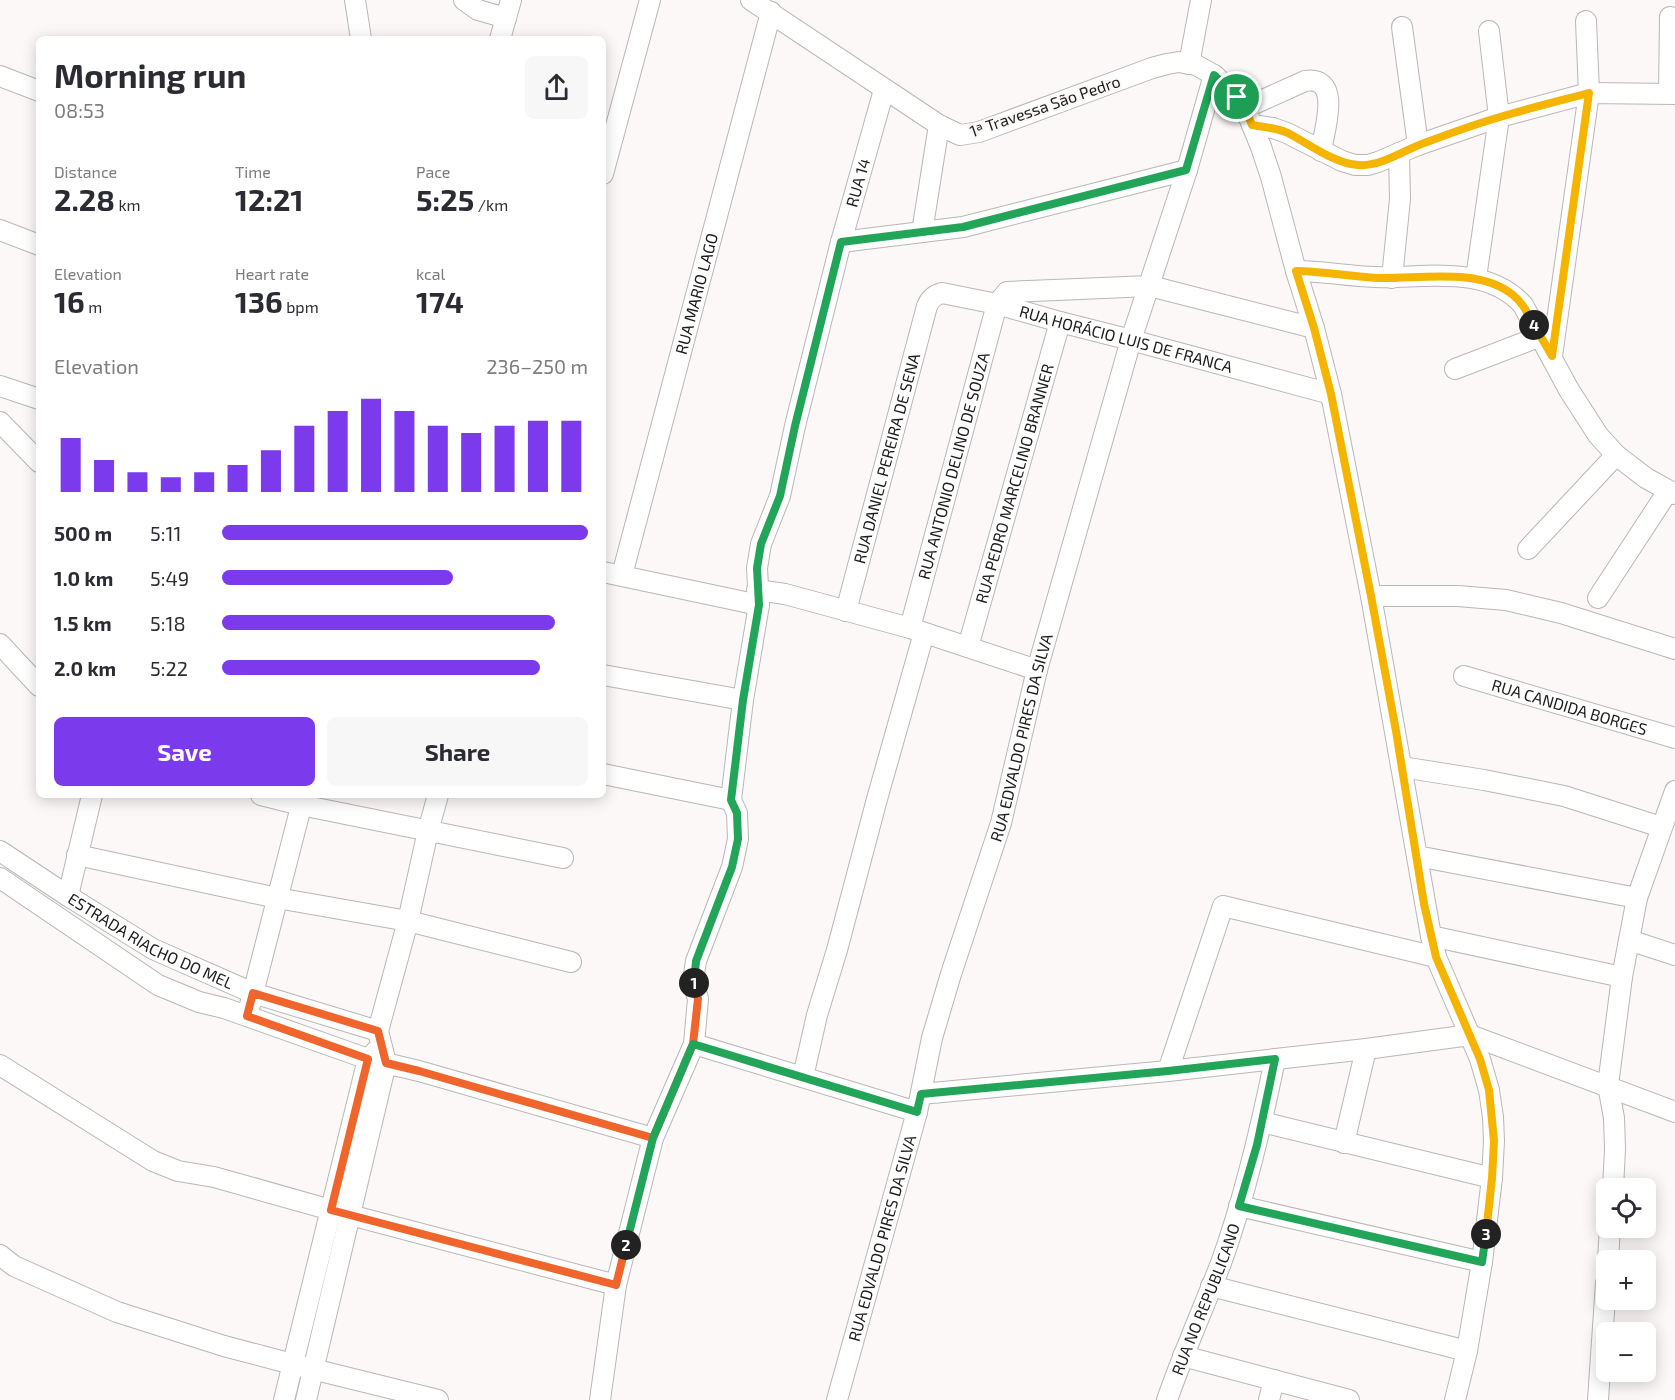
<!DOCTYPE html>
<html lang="en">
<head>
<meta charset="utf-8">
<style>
	body { margin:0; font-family:"Exo 2",sans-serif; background:#f7f7f7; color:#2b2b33; height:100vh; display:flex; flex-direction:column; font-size:22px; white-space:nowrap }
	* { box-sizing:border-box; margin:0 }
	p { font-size:20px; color:#7c7c81 }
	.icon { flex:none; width:33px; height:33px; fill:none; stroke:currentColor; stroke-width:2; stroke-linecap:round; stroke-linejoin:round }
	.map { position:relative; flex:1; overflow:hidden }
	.panel { position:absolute; left:36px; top:36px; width:570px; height:762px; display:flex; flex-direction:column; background:#fff; border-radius:9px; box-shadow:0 3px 15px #0003 }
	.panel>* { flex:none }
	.fabs { position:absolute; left:1596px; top:1178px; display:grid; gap:12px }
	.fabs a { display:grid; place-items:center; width:60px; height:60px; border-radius:9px; background:#fff; box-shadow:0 3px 15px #0003; font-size:30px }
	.pin { position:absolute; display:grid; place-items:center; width:51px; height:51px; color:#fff; margin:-26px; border:3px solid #fff; border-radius:50%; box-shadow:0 2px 6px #0007 }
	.km { position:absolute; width:30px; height:30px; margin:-15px; border-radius:50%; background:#222; color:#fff; font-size:16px; line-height:30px; text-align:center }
	.round { display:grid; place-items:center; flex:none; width:63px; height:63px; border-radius:9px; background:#f7f7f7 }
	.summary { display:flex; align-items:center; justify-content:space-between; height:102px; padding:0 18px }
	h1 { font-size:33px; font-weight:700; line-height:45px }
	.metrics { display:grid; grid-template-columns:repeat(3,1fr); gap:9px; height:102px; padding:6px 18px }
	.metrics div { display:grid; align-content:center }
	.metrics b { font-size:30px; font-weight:700 }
	.metrics small { font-size:16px; font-weight:400 }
	.metrics p { font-size:16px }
	.chart { height:168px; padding:12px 18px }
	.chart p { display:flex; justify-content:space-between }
	.chart svg { width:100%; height:108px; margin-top:6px; stroke:#7c3aed; stroke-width:6 }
	.cta { display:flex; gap:12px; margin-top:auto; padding:12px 18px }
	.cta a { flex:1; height:69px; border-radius:9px; background:#7c3aed; color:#fff; font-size:24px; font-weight:700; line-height:69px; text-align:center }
	.cta a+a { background:#f7f7f7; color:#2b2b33 }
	ul { padding:0 18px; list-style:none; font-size:20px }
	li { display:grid; grid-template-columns:96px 72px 1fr; align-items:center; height:45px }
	li i { height:15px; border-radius:8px; background:#7c3aed }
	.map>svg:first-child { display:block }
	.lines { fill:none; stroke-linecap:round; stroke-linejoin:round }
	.minor-casing { stroke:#bab6b5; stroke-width:22 }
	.minor { stroke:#fff; stroke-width:20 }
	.split-1-casing { stroke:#fff; stroke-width:12 }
	.split-2-casing { stroke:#fff; stroke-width:12 }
	.split-3-casing { stroke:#fff; stroke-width:12 }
	.split-4-casing { stroke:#fff; stroke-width:12 }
	.split-5-casing { stroke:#fff; stroke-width:12 }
	.split-1 { stroke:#22a559; stroke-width:8 }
	.split-2 { stroke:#f0652b; stroke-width:8 }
	.split-3 { stroke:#22a559; stroke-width:8 }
	.split-4 { stroke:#f5b400; stroke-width:8 }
	.split-5 { stroke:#f5b400; stroke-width:8 }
	.labels { text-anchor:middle; stroke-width:4.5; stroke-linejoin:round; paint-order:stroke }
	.street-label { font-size:16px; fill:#1d1b1b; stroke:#fcf8f7 }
</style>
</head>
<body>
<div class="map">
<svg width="1675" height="1400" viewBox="0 0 1675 1400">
	<rect width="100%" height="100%" fill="#fcf8f7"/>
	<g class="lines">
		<g class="minor-casing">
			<g id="minor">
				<path d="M 355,0 L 361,39"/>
				<path d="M 464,0 L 478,10 L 506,18"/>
				<path d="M 751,0 L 939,125 L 960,135 L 979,132 L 1152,68 L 1167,64 L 1179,62 L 1196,65 L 1214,75 L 1237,97 L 1245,108 L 1261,147 L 1271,177 L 1296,271 L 1314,328 L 1331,394 L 1371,596 L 1431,936 L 1436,957 L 1480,1059 L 1489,1090 L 1493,1117 L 1494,1141 L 1492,1178 L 1482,1262 L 1467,1351 L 1455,1400"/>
				<path d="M 1402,27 L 1418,145"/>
				<path d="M 500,39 L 511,0"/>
				<path d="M 1189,64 L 1201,0"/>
				<path d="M 0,76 L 39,91"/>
				<path d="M 1669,93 L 1670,17"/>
				<path d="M 1245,108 L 1305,81 C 1343,75 1324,131 1321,151"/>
				<path d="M 1252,125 L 1273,128 L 1287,133 L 1342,161 L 1355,165 L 1368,165 L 1378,162 L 1418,145 L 1499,117 L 1589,93 L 1675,94"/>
				<path d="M 603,174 L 650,0"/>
				<path d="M 0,230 L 39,245"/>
				<path d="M 922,232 L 939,125"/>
				<path d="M 841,242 L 963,227 L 1187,170"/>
				<path d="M 1296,271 C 1322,271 1348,276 1374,277 C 1423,279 1485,263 1523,305 L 1569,390 L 1598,435 L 1616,455 L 1646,478 L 1675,494"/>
				<path d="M 1392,278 L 1400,199 L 1399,153"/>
				<path d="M 1476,278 L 1499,117 L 1489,31"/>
				<path d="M 1552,356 L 1589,93 L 1586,21"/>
				<path d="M 1455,369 L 1541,336"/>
				<path d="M 0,386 L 39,399"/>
				<path d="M 0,422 L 39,462"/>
				<path d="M 1528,549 L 1616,455"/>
				<path d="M 603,572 L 759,605"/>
				<path id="s1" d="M 622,575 L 771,12"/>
				<path d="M 757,590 L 785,594 L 910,628 L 1037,670"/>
				<path d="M 1371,596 L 1458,596 L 1506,600 L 1561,613 L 1675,649"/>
				<path d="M 1598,598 L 1668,491"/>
				<path id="s2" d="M 846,611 L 927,306 C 930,299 934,295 942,293 L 997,304 L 1060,322 L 1131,340 L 1331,394"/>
				<path id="s3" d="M 910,628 L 997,304 L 1007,292 L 1150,286 L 1314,328"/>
				<path d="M 0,644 L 39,686"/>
				<path id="s4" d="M 968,647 L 1060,322"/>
				<path d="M 603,675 L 743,700"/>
				<path id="s5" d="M 1464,676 L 1675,738"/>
				<path d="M 1402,767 L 1484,780 L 1564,796 L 1661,827"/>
				<path d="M 603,774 L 731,800"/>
				<path d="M 261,795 L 301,805 L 563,858"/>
				<path id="s6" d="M 0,851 L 68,896 L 153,949 L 253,993 L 378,1031"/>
				<path d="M 77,855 L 277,898 L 408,921 L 571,962"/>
				<path d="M 1417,856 L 1637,898"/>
				<path d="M 0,878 L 158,985 L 199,1002 L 224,1008 L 368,1059 L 419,1071 L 653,1138"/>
				<path d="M 68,896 L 92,795"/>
				<path d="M 1431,936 L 1622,977"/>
				<path d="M 1629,940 L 1675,955"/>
				<path d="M 250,1005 L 304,795"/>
				<path d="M 694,1044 L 917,1112"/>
				<path d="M 0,1065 L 153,1161 L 178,1171 L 214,1177 L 331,1210 L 616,1285"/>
				<path d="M 1168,1071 L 1223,906 L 1436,957"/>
				<path d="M 803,1077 L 817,1015 L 837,950 L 877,799 L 924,633"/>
				<path d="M 921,1094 L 1168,1071 L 1366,1049 L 1470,1035 L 1675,1112"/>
				<path d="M 1262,1122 L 1492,1178"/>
				<path d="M 1344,1143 L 1366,1049"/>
				<path d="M 1613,1188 L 1615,1149 L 1614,1118 L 1608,1085 L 1622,977 L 1637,898 L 1675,791"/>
				<path d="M 1239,1206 L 1482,1262"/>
				<path d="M 0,1255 L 14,1266 L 117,1312 L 224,1346 L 292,1364 L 438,1400"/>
				<path d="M 1608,1260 L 1610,1227"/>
				<path d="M 1211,1286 L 1467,1351"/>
				<path d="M 1183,1356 L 1349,1400"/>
				<path d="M 284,1400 L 368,1059 L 377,1050"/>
				<path d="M 306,1400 L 386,1063 L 378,1031 L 408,921 L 428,831 L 438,795"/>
				<path id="s7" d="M 600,1400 L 616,1285 L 653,1138 L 694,1044 L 698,999 L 693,981 L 696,961 L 732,867 L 738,839 L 737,813 L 731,800 L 743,700 L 759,605 L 757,568 L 761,544 L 780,496 L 795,426 L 841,242 L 884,90"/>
				<path id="s8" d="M 837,1400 L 917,1112 L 932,1038 L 951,974 L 1001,823 L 1037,670 L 1131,340 L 1187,170 L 1214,75"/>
				<path id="s9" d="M 1167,1400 C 1183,1354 1203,1309 1221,1263 C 1245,1197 1261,1128 1275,1059"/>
				<path d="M 1269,1400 L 1274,1380"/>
				<path d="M 1598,1400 L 1606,1283"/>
			</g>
		</g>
		<use href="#minor" class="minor"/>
	</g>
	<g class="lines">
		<g class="split-1-casing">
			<path id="split-1" d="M 694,983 L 696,961 L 732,867 L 738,839 L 737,813 L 731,800 L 743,700 L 759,605 L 757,568 L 761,544 L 780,496 L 795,426 L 841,242 L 963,227 L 1186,170 L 1214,75 L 1237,97"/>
		</g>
		<g class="split-2-casing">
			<path id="split-2" d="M 626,1245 L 616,1285 L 331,1210 L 368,1059 L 247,1016 L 253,993 L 378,1031 L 386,1063 L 419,1071 L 653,1138 L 693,1044 L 698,999 L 694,983"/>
		</g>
		<g class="split-3-casing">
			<path id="split-3" d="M 626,1245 L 653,1138 L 693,1044 L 917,1112 L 921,1094 L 1168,1071 L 1275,1059 L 1257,1145 L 1239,1206 L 1482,1262 L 1486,1234"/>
		</g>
		<g class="split-4-casing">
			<path id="split-4" d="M 1486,1234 L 1492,1178 L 1494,1141 L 1489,1090 L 1480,1059 L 1436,957 L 1424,904 L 1396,731 L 1371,596 L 1331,394 L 1314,328 L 1296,271 C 1323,271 1351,277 1378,278 C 1420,279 1479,267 1513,295 C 1523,303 1528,314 1534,325"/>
		</g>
		<g class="split-5-casing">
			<path id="split-5" d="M 1237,97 L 1245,108 L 1252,125 C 1264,127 1277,128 1288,133 C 1309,144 1335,164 1358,165 C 1382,167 1405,149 1427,142 C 1451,133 1476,124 1500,117 C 1530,108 1559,101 1589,93 L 1552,356 L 1534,325"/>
		</g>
		<use href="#split-1" class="split-1"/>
		<use href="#split-2" class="split-2"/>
		<use href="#split-3" class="split-3"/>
		<use href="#split-4" class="split-4"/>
		<use href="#split-5" class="split-5"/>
	</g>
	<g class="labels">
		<g class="street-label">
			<text transform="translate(1045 106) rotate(-19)" y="6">1ª Travessa São Pedro</text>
			<text dy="6" stroke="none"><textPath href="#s7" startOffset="1257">RUA 14</textPath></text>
			<text dy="6" stroke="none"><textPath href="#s1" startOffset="291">RUA MARIO LAGO</textPath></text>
			<text dy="6" stroke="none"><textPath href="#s2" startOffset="526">RUA HORÁCIO LUIS DE FRANCA</textPath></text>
			<text dy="6" stroke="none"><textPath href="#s2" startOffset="158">RUA DANIEL PEREIRA DE SENA</textPath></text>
			<text dy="6" stroke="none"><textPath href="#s3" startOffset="168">RUA ANTONIO DELINO DE SOUZA</textPath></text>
			<text dy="6" stroke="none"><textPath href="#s4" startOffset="170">RUA PEDRO MARCELINO BRANNER</textPath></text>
			<text dy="6" stroke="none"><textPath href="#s5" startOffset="110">RUA CANDIDA BORGES</textPath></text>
			<text dy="6" stroke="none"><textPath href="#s8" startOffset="688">RUA EDVALDO PIRES DA SILVA</textPath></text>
			<text dy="6" stroke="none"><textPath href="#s6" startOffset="176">ESTRADA RIACHO DO MEL</textPath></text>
			<text dy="6" stroke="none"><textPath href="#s8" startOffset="168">RUA EDVALDO PIRES DA SILVA</textPath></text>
			<text dy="6" stroke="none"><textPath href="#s9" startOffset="108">RUA NO REPUBLICANO</textPath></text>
		</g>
	</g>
</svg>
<div class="fabs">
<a><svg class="icon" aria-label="locate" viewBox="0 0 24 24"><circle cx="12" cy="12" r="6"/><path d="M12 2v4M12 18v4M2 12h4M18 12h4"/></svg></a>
<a>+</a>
<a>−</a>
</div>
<div class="pin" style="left:1237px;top:97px;background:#1e9e55"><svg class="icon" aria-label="arrive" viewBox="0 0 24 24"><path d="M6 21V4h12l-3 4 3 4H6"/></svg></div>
<b class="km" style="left:694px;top:983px">1</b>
<b class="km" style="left:626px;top:1245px">2</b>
<b class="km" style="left:1486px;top:1234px">3</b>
<b class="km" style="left:1534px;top:325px">4</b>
<section class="panel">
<div class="summary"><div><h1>Morning run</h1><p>08:53</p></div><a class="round"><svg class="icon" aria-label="share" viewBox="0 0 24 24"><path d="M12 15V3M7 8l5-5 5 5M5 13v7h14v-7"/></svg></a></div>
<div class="metrics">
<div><p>Distance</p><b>2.28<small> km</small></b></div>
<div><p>Time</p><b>12:21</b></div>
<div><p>Pace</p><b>5:25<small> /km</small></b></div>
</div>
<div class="metrics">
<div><p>Elevation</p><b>16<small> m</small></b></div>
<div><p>Heart rate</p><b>136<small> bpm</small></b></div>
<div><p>kcal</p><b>174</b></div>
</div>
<div class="chart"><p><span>Elevation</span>236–250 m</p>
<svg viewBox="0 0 160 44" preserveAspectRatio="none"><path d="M5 44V22M15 44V31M25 44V36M35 44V38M45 44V36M55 44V33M65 44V27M75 44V17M85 44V11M95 44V6M105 44V11M115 44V17M125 44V20M135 44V17M145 44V15M155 44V15"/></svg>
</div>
<ul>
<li><b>500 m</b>5:11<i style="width:100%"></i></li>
<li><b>1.0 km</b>5:49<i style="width:63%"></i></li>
<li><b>1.5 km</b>5:18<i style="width:91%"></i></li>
<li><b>2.0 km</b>5:22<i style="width:87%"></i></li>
</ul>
<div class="cta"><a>Save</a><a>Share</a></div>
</section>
</div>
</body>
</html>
